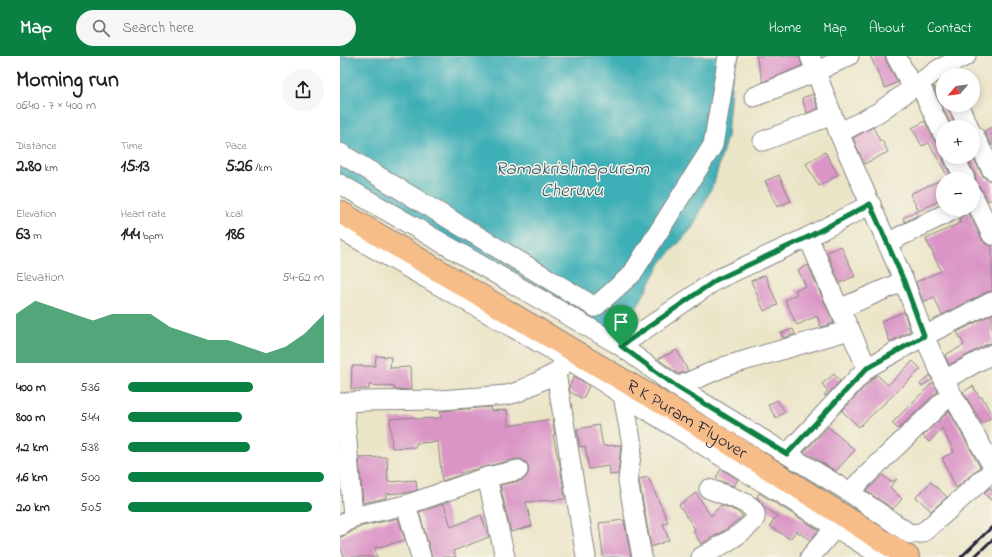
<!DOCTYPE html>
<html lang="en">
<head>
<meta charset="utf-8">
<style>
	body { margin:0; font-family:"Indie Flower",sans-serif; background:#f6f6f6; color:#222; height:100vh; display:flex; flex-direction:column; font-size:15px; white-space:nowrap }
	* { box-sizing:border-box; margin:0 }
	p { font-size:13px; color:#767676 }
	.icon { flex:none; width:22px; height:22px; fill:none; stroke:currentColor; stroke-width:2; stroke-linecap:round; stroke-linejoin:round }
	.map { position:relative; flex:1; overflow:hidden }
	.panel { display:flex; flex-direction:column; background:#fff; width:340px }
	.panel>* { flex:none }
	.needle { width:26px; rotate:241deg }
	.controls { position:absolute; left:596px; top:12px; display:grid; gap:8px }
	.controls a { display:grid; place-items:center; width:44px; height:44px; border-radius:50%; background:#fff; box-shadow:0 2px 10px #0003; font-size:20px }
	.pin { position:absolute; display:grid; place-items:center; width:34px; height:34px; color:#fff; margin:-41px -17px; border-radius:50% 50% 50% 0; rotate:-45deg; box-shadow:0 0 4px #0007 }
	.pin .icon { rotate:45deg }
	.round { display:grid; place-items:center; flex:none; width:42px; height:42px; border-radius:21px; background:#f6f6f6 }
	.head { display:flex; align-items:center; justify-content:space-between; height:68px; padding:0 16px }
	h1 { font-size:22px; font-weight:700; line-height:30px }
	.metrics { display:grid; grid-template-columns:repeat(3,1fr); gap:6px; height:68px; padding:4px 16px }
	.metrics div { display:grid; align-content:center }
	.metrics b { font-size:17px; font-weight:700 }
	.metrics small { font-size:11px; font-weight:400 }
	.metrics p { font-size:11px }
	.chart { height:112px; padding:8px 16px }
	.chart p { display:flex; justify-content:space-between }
	.chart svg { width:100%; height:72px; margin-top:4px; fill:#0b8043; opacity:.7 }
	ul { padding:0 16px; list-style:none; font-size:13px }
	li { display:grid; grid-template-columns:64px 48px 1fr; align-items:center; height:30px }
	li i { height:10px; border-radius:5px; background:#0b8043 }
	header { display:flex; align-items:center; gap:24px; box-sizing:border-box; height:56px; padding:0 20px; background:#0b8043; color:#fff }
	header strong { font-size:19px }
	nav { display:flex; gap:22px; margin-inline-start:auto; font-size:14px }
	.search { width:280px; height:36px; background:#f6f6f6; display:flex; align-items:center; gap:10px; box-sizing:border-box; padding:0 14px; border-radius:22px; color:#767676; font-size:15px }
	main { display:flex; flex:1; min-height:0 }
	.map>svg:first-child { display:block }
	.water { fill:#3eafb6; stroke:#306878 }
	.building { fill:#da95c6 }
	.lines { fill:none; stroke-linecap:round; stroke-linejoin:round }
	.minor-casing { stroke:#868481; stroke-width:21 }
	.major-casing { stroke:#868481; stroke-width:24 }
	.minor { stroke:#fff; stroke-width:19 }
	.major { stroke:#f7bd88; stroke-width:22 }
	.rail { stroke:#22223b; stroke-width:3 }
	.route-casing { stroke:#fff; stroke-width:8 }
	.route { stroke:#0b8043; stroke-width:5 }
	.labels { text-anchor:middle; stroke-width:3; stroke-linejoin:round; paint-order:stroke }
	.street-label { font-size:18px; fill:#22223b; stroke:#f7f3e8 }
	.water-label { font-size:19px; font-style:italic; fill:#2d5a6c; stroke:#f7f3e8 }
</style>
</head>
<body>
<header>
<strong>Map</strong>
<div class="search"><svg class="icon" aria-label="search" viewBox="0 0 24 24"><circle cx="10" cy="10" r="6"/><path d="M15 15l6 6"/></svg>Search here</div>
<nav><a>Home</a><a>Map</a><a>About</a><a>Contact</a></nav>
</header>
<main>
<section class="panel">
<div class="head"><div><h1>Morning run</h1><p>06:40 · 7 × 400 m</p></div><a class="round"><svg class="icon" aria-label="share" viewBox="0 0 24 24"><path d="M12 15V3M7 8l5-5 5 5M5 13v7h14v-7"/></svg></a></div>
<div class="metrics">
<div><p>Distance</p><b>2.80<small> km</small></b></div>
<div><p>Time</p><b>15:13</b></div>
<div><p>Pace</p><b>5:26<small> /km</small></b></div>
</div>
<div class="metrics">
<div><p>Elevation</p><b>63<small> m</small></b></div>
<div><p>Heart rate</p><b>144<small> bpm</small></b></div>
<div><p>kcal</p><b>186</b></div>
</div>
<div class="chart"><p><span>Elevation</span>54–62 m</p>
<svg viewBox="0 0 160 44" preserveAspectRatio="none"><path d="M0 44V14L10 6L20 10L30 14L40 18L50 14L60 14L70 14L80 22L90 26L100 30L110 30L120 34L130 38L140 34L150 26L160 14V44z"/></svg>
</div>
<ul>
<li><b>400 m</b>5:36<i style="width:64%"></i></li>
<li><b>800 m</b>5:44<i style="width:58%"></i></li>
<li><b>1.2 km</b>5:38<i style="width:62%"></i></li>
<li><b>1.6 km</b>5:00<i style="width:100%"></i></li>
<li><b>2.0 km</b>5:05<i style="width:94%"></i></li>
</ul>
</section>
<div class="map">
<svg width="652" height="501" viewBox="0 0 652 501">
	<rect width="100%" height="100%" fill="#f7f3e8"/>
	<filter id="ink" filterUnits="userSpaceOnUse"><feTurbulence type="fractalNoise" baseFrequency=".025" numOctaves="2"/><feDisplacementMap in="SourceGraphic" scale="8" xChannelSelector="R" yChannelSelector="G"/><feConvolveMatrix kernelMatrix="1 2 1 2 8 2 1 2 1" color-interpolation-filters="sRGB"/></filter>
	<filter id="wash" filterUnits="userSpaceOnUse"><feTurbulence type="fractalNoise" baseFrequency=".012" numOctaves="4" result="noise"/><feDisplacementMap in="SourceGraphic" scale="16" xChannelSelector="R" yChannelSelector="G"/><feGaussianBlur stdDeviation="0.9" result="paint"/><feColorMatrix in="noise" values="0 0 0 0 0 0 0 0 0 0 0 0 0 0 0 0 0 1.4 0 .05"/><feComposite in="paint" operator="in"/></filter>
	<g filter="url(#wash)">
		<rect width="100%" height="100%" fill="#ebe5c7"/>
		<path class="water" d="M 0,0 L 392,0 L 393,8 L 387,80 L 374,127 L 353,171 L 321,207 L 292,260 L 261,276 L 0,122 Z"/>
		<g id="blocks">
			<g class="building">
				<path d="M 416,0 L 459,0 L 462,10 L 423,26 Z"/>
				<path d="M 530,0 L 545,0 L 546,5 L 558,26 L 545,32 Z"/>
				<path d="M 594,30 L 603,45 L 603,49 L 605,49 L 608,51 L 617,71 L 612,71 L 593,31 Z"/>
				<path d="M 473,38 L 478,53 L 467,57 L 462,42 Z"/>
				<path d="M 585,65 L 593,83 L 597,87 L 603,89 L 604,106 L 613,123 L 609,123 L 589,87 L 582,90 L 572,72 Z"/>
				<path d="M 533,71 L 540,85 L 542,84 L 548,96 L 524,108 L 513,82 Z"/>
				<path d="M 652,71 L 652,90 L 644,75 Z"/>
				<path d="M 485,96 L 498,119 L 479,130 L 466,108 Z"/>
				<path d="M 626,101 L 633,101 L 642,119 L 646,123 L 652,125 L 652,143 L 648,145 L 643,135 L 639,131 L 634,129 L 636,124 L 635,118 Z"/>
				<path d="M 439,119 L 451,145 L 437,151 L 425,125 Z"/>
				<path d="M 603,123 L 603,143 L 579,155 L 570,138 Z"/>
				<path d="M 576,155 L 578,159 L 565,166 L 563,162 Z"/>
				<path d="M 628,155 L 642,184 L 646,188 L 652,190 L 652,235 L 647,236 L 602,259 L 594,241 L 583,246 L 576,226 L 601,215 L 586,183 L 620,167 L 619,163 Z"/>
				<path d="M 501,190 L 515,220 L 500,227 L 487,196 Z"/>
				<path d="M 468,209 L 489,257 L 494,267 L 481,271 L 477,260 L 457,269 L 445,244 L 457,238 L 455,234 L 466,230 L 458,214 Z"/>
				<path d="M 425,219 L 438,249 L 424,255 L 411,225 Z"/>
				<path d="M 564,256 L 570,275 L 550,286 L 541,265 Z"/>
				<path d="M 652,258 L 652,287 L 647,288 L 609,309 L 605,299 L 624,289 L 617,276 Z"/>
				<path d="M 453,273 L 455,278 L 443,282 L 441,277 Z"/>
				<path d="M 337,294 L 348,315 L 338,318 L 318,303 Z"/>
				<path d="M 36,300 L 51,301 L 50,312 L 70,311 L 71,333 L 55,334 L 54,331 L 29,329 L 29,333 L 11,333 L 12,310 L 35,310 Z"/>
				<path d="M 573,305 L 581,313 L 519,371 L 502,355 L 534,321 L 537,319 L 548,329 Z"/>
				<path d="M 494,318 L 500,325 L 486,340 L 484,339 L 488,335 L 482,328 Z"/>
				<path d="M 590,319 L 592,324 L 581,330 L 580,328 Z"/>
				<path d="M 235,320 L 249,330 L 243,343 L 230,336 L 229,330 Z"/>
				<path d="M 593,326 L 598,335 L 558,373 L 552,367 Z"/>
				<path d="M 633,330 L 640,342 L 642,341 L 652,359 L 652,361 L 642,367 L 623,336 Z"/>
				<path d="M 437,344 L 445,356 L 436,362 L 428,349 Z"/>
				<path d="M 150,351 L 151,355 L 167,354 L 168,370 L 212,363 L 215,379 L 213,379 L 218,403 L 219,403 L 225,443 L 186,446 L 192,470 L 171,476 L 160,429 L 180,425 L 185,422 L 188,418 L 189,412 L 186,406 L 181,403 L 176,403 L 120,417 L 120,419 L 102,425 L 98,386 L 76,387 L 76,391 L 52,392 L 50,363 L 75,361 L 75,363 L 101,362 L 100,355 Z"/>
				<path d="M 609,355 L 640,411 L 616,432 L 602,402 L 614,396 L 602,372 L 589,386 L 583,380 Z"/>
				<path d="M 259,369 L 263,390 L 281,389 L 278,418 L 270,419 L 269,410 L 249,413 L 245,390 L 240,391 L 237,373 Z"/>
				<path d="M 488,371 L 515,394 L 496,415 L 479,405 L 473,400 L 472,401 L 464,396 Z"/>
				<path d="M 47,401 L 48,426 L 76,424 L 77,434 L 70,436 L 46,438 L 46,442 L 23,447 L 19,402 Z"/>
				<path d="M 381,413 L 398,423 L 394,430 L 383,426 L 376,422 Z"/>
				<path d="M 543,419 L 551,426 L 557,423 L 550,431 L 562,443 L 553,453 L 526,435 Z"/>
				<path d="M 308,421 L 328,466 L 323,468 L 329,484 L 311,491 L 299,425 L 299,423 Z"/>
				<path d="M 591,426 L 607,441 L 591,455 L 576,441 Z"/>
				<path d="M 650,431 L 652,435 L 652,445 L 644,437 Z"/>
				<path d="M 356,437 L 371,460 L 381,449 L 396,455 L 403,460 L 385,474 L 361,488 L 353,475 L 355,473 L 339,449 Z"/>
				<path d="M 419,437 L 479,474 L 470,484 L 456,475 L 450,483 L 430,470 L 437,460 L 425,452 L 417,441 Z"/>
				<path d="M 104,448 L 111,471 L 141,459 L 149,481 L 113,495 L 116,501 L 92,501 L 79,456 Z"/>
				<path d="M 58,462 L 65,484 L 35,492 L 37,501 L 4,501 L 0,490 L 0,481 L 6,479 L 14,474 L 23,470 Z"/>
				<path d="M 284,464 L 291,501 L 263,501 L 259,467 Z"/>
			</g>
		</g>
	</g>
	<g filter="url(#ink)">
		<use href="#blocks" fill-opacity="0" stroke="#868481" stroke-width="1"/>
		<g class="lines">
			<g class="minor-casing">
				<g id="minor">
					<path d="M 470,0 L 499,77 L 564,225 L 584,280 L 604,324 L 652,409"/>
					<path d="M 556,0 L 573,32"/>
					<path d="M 579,27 L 603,78"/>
					<path d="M 414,41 L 475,16 L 509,0"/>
					<path d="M 618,49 L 629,71"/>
					<path d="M 499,77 L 539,56 L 599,13 L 626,0"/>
					<path d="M 633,78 L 652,114"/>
					<path d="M 423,85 L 492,59"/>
					<path d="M 0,97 L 255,251 L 292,218 L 373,89 L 388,0"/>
					<path d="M 614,101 L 625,123"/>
					<path d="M 0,128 L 281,290 L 337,331 L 509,436 L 570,478 L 581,477 L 586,474 L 652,415"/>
					<path d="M 633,140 L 652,179"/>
					<path d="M 0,173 L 228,303 L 283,339 L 543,501"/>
					<path d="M 468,181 L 499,253 L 510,274 L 527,312"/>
					<path d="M 547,187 L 615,153"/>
					<path d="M 499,253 L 564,225"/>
					<path d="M 281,290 L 376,224 L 468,181 L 531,148"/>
					<path d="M 216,317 L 246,501"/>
					<path d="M 604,324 L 652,298"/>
					<path d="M 337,331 L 386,310 L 510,274"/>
					<path d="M 283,339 L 292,389 L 288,425 L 302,501"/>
					<path d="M 0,347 L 22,345 L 101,344 L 167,339 L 178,336 L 216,317 L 228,303"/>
					<path d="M 4,348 L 13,461"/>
					<path d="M 447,398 L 527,312 L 584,280 L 652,246"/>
					<path d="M 147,421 L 165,501"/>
					<path d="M 509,436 L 611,338"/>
					<path d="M 66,449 L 147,421 L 178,414"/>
					<path d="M 0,470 L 13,461 L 66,449 L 81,501"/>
					<path d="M 361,501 C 372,495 412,473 415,462 C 416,458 414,454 411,451 C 399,442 382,438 369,433"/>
					<path d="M 470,501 L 496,471"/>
				</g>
			</g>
			<g class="major-casing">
				<g id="major">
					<path id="s1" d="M 0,156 L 384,384 L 568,501"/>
				</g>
			</g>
			<use href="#minor" class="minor"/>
			<use href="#major" class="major"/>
			<g class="rail">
				<path d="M 621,501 L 652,471"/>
				<path d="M 634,501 L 652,484"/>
			</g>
		</g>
	</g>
	<g class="lines" filter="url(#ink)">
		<g class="route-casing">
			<path id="route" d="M 530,148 L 564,225 L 584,280 L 527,312 L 447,398 L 337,331 L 281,290 L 376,224 L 468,181 Z"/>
		</g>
		<use href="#route" class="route"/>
	</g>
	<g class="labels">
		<g class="street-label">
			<text dy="6" stroke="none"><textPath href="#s1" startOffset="404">R K Puram Flyover</textPath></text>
		</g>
		<g class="water-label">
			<text x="232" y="118">Ramakrishnapuram<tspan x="232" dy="22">Cheruvu</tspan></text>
		</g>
	</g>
</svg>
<div class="controls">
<a><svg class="needle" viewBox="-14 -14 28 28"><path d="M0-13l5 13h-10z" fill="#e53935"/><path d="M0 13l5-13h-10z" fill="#767676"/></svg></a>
<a>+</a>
<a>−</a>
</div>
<div class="pin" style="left:281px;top:290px;background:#1e9e55"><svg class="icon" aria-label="arrive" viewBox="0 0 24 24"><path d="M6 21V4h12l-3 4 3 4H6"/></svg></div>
</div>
</main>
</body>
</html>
